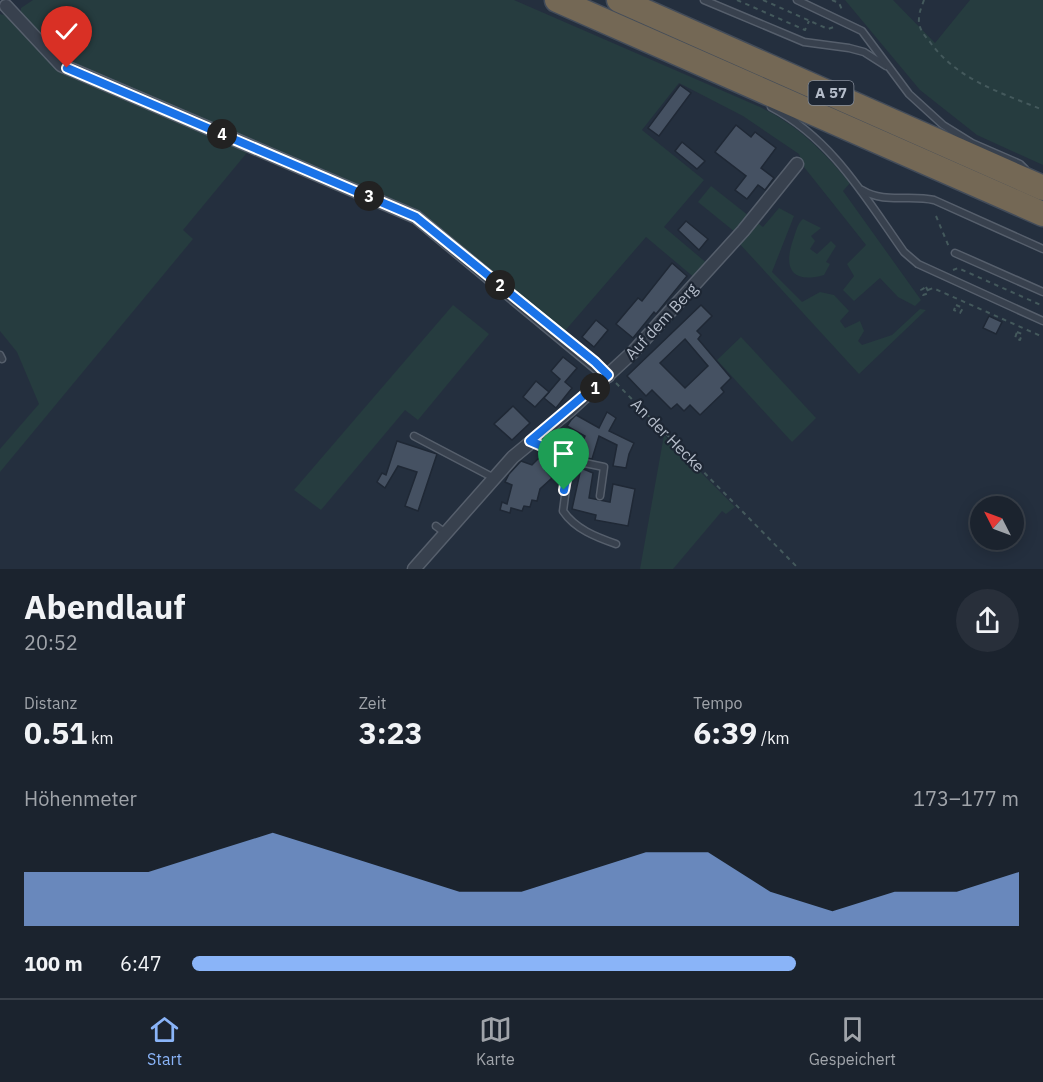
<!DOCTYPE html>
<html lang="de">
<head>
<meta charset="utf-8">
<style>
	body { margin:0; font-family:"IBM Plex Sans",sans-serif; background:#282f3a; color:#f1f3f6; height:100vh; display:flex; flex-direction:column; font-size:22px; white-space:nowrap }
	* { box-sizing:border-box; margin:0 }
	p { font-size:20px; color:#a0a4aa }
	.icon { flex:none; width:33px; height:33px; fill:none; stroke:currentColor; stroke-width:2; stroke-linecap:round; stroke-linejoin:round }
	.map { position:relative; height:569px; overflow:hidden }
	.panel { display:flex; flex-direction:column; background:#1b232e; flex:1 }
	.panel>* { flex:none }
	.needle { width:39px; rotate:312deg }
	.controls { position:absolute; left:970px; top:496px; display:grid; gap:12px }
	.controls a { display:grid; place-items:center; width:54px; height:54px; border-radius:50%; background:#1b232e; box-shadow:0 3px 15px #0003,0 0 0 2px #39404a; font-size:30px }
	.pin { position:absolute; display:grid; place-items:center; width:51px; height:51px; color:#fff; margin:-62px -26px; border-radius:50% 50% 50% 0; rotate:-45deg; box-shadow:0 0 6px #0007 }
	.pin .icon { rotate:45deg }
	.km { position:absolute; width:30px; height:30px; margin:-15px; border-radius:50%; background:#222; color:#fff; font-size:16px; line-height:30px; text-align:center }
	.round { display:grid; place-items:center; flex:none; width:63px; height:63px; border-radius:32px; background:#282f3a }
	.summary { display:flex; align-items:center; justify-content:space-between; height:102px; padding:0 24px }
	h1 { font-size:33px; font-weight:700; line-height:45px }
	.figures { display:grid; grid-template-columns:repeat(3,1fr); gap:9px; height:102px; padding:6px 24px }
	.figures div { display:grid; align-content:center }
	.figures b { font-size:30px; font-weight:700 }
	.figures small { font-size:16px; font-weight:400 }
	.figures p { font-size:16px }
	.chart { height:168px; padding:12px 24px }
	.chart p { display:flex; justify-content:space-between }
	.chart svg { width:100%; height:108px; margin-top:6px; fill:#8ab4f8; opacity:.7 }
	ul { padding:0 24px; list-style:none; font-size:20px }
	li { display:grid; grid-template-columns:96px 72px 1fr; align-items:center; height:45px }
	li i { height:15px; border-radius:8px; background:#8ab4f8 }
	.dock { display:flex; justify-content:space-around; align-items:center; height:84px; border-top:2px solid #39404a; background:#1b232e; font-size:16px; color:#a0a4aa }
	.dock a { display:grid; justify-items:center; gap:3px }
	.dock .current { color:#8ab4f8 }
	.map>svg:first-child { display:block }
	.green { fill:#263c3f }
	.building { fill:#455162; stroke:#1f2835; stroke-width:1.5; fill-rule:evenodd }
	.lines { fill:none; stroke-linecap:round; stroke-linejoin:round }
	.lane-casing { stroke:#565f6c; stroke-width:9 }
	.street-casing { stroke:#565f6c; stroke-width:15 }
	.highway-casing { stroke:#434c59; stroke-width:27 }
	.path { stroke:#44595c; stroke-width:2; stroke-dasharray:4.5 4.5; stroke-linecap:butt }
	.lane { stroke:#38414e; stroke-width:6 }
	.street { stroke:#38414e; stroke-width:12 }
	.highway { stroke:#746855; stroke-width:24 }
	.route-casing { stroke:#fff; stroke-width:12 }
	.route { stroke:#1a73e8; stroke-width:8 }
	.labels { text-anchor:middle; stroke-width:4.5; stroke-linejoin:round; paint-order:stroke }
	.shield { fill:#1d2633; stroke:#878f9c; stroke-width:1.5 }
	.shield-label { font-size:15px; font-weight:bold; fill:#b4bcc9 }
	.street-label { font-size:16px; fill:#b4bcc9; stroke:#1d2633 }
</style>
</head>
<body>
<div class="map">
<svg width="1043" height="569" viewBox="0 0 1043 569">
	<rect width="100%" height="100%" fill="#242f3e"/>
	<g class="green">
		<path d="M 33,0 L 514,0 L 760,107 C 798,125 823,151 850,183 L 843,191 L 921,300 L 915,306 L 898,297 L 880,278 L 854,301 L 843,290 L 854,276 L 847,264 L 866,245 L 804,167 L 799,154 L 743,116 L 679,83 L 642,130 L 704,180 L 664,227 L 709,265 L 696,279 L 646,237 L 564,332 L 423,216 L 61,60 L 21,15 L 21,8 Z"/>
		<path d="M 845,0 L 893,0 L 935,43 L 970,0 L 1043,0 L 1043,165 L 977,135 L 920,90 Z"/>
		<path d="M 0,14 L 8,16 L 51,60 L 250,149 L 183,230 L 193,239 L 0,472 L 0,449 L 39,404 L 17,352 L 0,331 Z"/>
		<path d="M 711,186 L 749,216 L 735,232 L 698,202 Z"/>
		<path d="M 779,208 L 794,216 L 772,272 L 802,302 L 820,292 L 834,295 L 849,311 L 840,321 L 845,328 L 860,321 L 864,331 L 858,341 L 862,345 L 892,335 L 920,309 L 926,310 L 859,374 L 738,242 L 755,221 L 763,227 Z"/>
		<path d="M 803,219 L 821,228 L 811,236 L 815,241 L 810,249 L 817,254 L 831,241 L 836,246 L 826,262 L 830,264 L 824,275 C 792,284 783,269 793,240 C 796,232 797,224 803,219 Z"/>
		<path d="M 453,305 L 489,334 L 418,420 L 405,410 L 321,510 L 294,490 Z"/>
		<path d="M 741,337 L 816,418 L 792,442 L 717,360 Z"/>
		<path d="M 664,435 L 735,507 L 726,514 L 722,511 L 673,569 L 640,569 Z"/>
	</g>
	<g class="building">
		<path d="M 680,85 L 691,93 L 659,136 L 648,128 Z"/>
		<path d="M 736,125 L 751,137 L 755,132 L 776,148 L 761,168 L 774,178 L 765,190 L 758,185 L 747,199 L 735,190 L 746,176 L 715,152 Z"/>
		<path d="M 682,142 L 705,161 L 697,169 L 675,151 Z"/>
		<path d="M 686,221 L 708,239 L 699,250 L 678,230 Z"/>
		<path d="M 672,263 L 687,276 L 656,314 L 654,312 L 633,338 L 616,324 L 638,298 L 642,301 Z"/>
		<path d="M 701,305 L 712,316 L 697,331 L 701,335 L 698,339 L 731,378 L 721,388 L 724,392 L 700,415 L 690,405 L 684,411 L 677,404 L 671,409 L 652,390 L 646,396 L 627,376 ZM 685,339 L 708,366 L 685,388 L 660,363 Z"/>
		<path d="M 989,316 L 1002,322 L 996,334 L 983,328 Z"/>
		<path d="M 596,320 L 608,330 L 594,347 L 582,337 Z"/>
		<path d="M 563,357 L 577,368 L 565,382 L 572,388 L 556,408 L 544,398 L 560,379 L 551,371 Z"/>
		<path d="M 536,381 L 549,392 L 535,407 L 523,397 Z"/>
		<path d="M 513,406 L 530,423 L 512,440 L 494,424 Z"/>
		<path d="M 607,412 L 616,418 L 609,431 L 634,443 L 629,454 L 626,468 L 613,466 L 617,445 L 599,436 L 592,459 L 577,456 L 585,436 L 567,426 L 571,420 L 576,415 L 599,428 Z"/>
		<path d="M 397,441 L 437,454 L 418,511 L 405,506 L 417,472 L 398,466 L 385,488 L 377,482 L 382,473 L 386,475 Z"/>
		<path d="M 540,457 L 549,466 L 545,470 L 552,478 L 540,489 L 537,501 L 532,500 L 530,507 L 524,506 L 522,511 L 511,508 L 510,513 L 500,510 L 502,502 L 507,504 L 512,485 L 505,482 L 509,474 L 521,461 L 532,465 Z"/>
		<path d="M 581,468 L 593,473 L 589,498 L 610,502 L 613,484 L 635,489 L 628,526 L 595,520 L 596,515 L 572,509 Z"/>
	</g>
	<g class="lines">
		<g class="lane-casing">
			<g id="lane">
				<path d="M 704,0 L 804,42 L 849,48 L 864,52 L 886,66"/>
				<path d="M 797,0 L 862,31 L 909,94 L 943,125 L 972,143 L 1020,164 L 1025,169"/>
				<path d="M 771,107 C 832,139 865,197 904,252 L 918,264 L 1043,321"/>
				<path d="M 862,190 C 885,204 909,194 934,200 L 1043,249"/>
				<path d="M 955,253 L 1043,292"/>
				<path d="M 0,355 L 2,359"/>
				<path d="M 414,436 L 494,478"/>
				<path d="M 531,442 L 575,461 L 604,467 L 600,496"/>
				<path d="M 570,458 L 563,511 C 575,529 596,537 616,544"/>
				<path d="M 436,526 L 444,532"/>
			</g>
		</g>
		<g class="street-casing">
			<g id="street">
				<path d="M 6,6 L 61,65 L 416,217 L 608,376"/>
				<path d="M 414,569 L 513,457 L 570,410 L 634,351 L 743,231 L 797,164"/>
			</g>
		</g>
		<g class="highway-casing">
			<g id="highway">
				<path d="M 557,0 L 1043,214"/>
				<path d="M 619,0 L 1043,188"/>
			</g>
		</g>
		<g class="path">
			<path d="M 737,0 L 805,30 L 809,21"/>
			<path d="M 763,0 L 828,29 L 834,27"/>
			<path d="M 832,0 L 839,3 L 843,12"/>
			<path d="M 924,0 C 922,6 919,12 919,18 C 918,28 924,35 930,42 C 957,80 1002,93 1043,110"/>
			<path d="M 936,216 L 949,247"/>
			<path d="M 953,270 L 958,268 L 1043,306"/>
			<path d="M 926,287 L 929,293 L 923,295 L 921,290 Z"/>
			<path d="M 928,290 L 933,288 L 1043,337"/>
			<path d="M 956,305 L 963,308 L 960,313 L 954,310 Z"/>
			<path d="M 1017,332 L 1022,334 L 1020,340 L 1015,338 Z"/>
			<path d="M 616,383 L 799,569"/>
		</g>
		<use href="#lane" class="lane"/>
		<use href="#street" class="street"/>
		<use href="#highway" class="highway"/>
	</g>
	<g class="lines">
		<g class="route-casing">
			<path id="route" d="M 67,68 L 416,217 L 595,362 L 608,375 L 530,441 L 570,458 L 564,490"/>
		</g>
		<use href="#route" class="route"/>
	</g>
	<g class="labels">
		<rect class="shield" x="808.5" y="81" width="45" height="24" rx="4.5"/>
		<g class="shield-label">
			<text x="831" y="98">A 57</text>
		</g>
		<g class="street-label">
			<text transform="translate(661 321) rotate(-47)" y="6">Auf dem Berg</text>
			<text transform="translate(668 435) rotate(45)" y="6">An der Hecke</text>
		</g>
	</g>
</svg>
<div class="controls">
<a><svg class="needle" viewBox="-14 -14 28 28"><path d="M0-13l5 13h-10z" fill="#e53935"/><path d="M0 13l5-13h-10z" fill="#a0a4aa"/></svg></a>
</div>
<div class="pin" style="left:564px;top:490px;background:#1e9e55"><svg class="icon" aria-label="arrive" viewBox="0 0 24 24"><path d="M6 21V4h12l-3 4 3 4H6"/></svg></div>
<div class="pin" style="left:67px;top:68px;background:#d93025"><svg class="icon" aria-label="check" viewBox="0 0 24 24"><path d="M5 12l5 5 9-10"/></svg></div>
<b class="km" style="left:595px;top:388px">1</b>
<b class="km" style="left:500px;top:285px">2</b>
<b class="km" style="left:369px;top:196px">3</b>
<b class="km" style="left:222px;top:134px">4</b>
</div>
<section class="panel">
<div class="summary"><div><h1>Abendlauf</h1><p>20:52</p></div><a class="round"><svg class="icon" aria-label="share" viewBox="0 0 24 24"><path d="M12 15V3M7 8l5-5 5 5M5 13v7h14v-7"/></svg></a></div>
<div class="figures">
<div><p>Distanz</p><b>0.51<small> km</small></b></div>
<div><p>Zeit</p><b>3:23</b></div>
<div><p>Tempo</p><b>6:39<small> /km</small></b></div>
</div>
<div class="chart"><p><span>Höhenmeter</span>173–177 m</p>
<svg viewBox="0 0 160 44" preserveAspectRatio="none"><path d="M0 44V22L10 22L20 22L30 14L40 6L50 14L60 22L70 30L80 30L90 22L100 14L110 14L120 30L130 38L140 30L150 30L160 22V44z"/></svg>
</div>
<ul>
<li><b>100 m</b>6:47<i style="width:73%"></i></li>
</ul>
</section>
<nav class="dock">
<a class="current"><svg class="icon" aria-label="home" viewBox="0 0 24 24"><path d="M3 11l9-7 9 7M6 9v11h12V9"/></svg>Start</a>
<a><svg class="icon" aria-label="map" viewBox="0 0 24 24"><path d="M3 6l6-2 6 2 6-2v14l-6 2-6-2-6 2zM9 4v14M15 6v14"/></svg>Karte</a>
<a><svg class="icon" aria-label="saved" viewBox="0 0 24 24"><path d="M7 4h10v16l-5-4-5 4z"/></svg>Gespeichert</a>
</nav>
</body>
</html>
